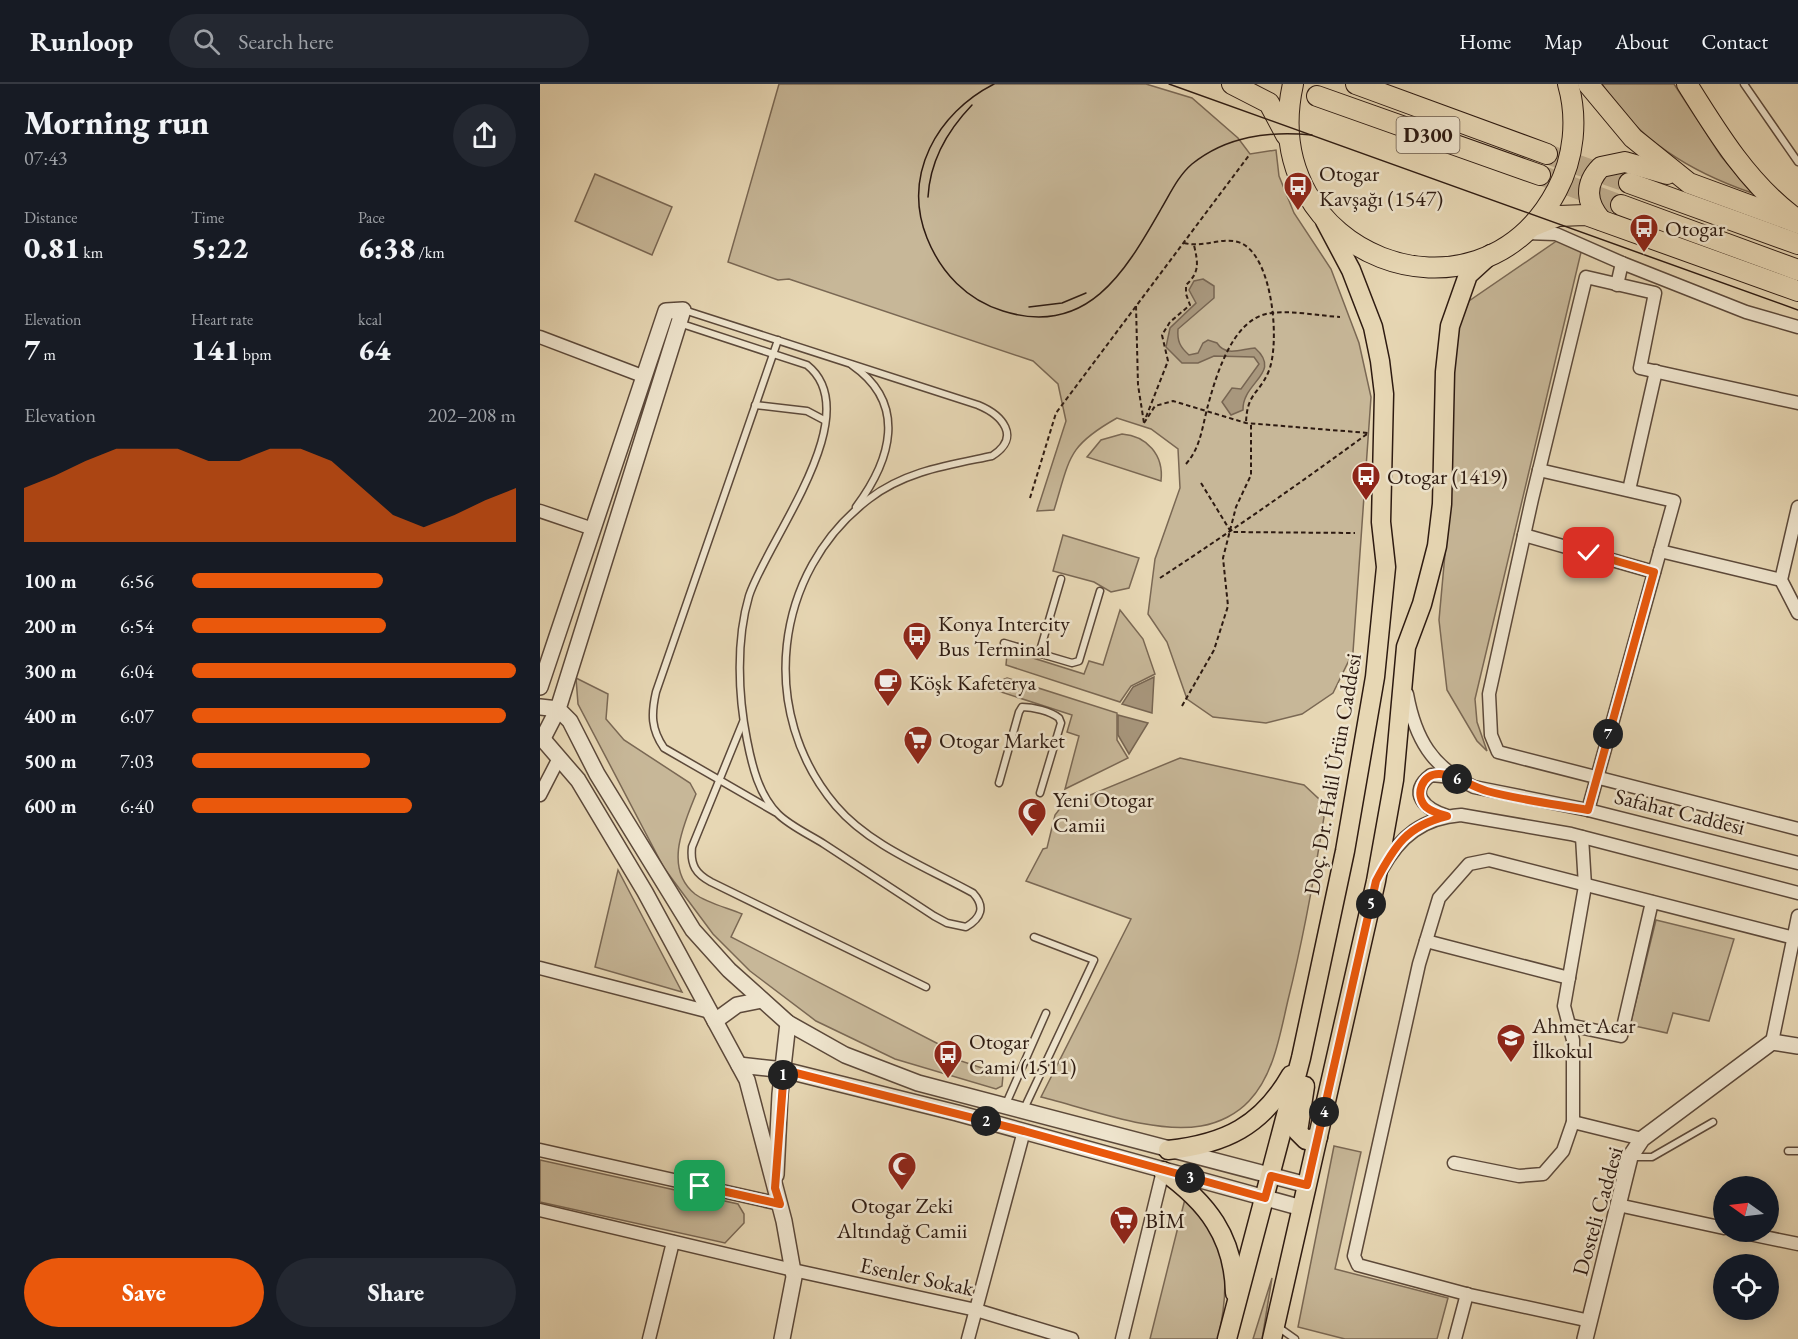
<!DOCTYPE html>
<html lang="en">
<head>
<meta charset="utf-8">
<style>
	body { margin:0; font-family:"EB Garamond",serif; background:#242831; color:#f1f3f6; height:100vh; display:flex; flex-direction:column; font-size:22px; white-space:nowrap }
	* { box-sizing:border-box; margin:0 }
	p { font-size:20px; color:#9ea1a6 }
	.icon { flex:none; width:33px; height:33px; fill:none; stroke:currentColor; stroke-width:2; stroke-linecap:round; stroke-linejoin:round }
	.map { position:relative; flex:1; overflow:hidden }
	.panel { display:flex; flex-direction:column; background:#171b24; width:540px }
	.panel>* { flex:none }
	.needle { width:39px; rotate:284deg }
	.fabs { position:absolute; left:1173px; top:1092px; display:grid; gap:12px }
	.fabs a { display:grid; place-items:center; width:66px; height:66px; border-radius:50%; background:#171b24; box-shadow:0 3px 15px #0003; font-size:30px }
	.pin { position:absolute; display:grid; place-items:center; width:51px; height:51px; color:#fff; margin:-26px; border-radius:12px; box-shadow:0 3px 9px #0006 }
	.km { position:absolute; width:30px; height:30px; margin:-15px; border-radius:50%; background:#222; color:#fff; font-size:16px; line-height:30px; text-align:center }
	.round { display:grid; place-items:center; flex:none; width:63px; height:63px; border-radius:32px; background:#242831 }
	.head { display:flex; align-items:center; justify-content:space-between; height:102px; padding:0 24px }
	h1 { font-size:33px; font-weight:800; line-height:45px }
	.figures { display:grid; grid-template-columns:repeat(3,1fr); gap:9px; height:102px; padding:6px 24px }
	.figures div { display:grid; align-content:center }
	.figures b { font-size:30px; font-weight:800 }
	.figures small { font-size:16px; font-weight:400 }
	.figures p { font-size:16px }
	.chart { height:168px; padding:12px 24px }
	.chart p { display:flex; justify-content:space-between }
	.chart svg { width:100%; height:108px; margin-top:6px; fill:#ea580c; opacity:.7 }
	.button { display:flex; gap:12px; margin-top:auto; padding:12px 24px }
	.button a { flex:1; height:69px; border-radius:36px; background:#ea580c; color:#fff; font-size:24px; font-weight:800; line-height:69px; text-align:center }
	.button a+a { background:#242831; color:#f1f3f6 }
	ul { padding:0 24px; list-style:none; font-size:20px }
	li { display:grid; grid-template-columns:96px 72px 1fr; align-items:center; height:45px }
	li i { height:15px; border-radius:8px; background:#ea580c }
	header { display:flex; align-items:center; gap:36px; box-sizing:border-box; height:84px; padding:0 30px; background:#171b24; border-bottom:2px solid #363941 }
	header strong { font-size:28px }
	nav { display:flex; gap:33px; margin-inline-start:auto; font-size:21px }
	.search { width:420px; height:54px; background:#242831; display:flex; align-items:center; gap:15px; box-sizing:border-box; padding:0 21px; border-radius:33px; color:#9ea1a6; font-size:22px }
	main { display:flex; flex:1; min-height:0 }
	.map>svg:first-child { display:block }
	.green { fill:#c7b798; stroke:#7a6854; stroke-width:1.5 }
	.water { fill:#a8977d; stroke:#776552; stroke-width:1.5 }
	.lines { fill:none; stroke-linecap:round; stroke-linejoin:round }
	.trunk-tunnel { stroke:#c2b193; stroke-width:20; stroke-dasharray:20 10; stroke-linecap:butt }
	.service-casing { stroke:#5c493a; stroke-width:9 }
	.minor-casing { stroke:#5c493a; stroke-width:15 }
	.tertiary-casing { stroke:#5c493a; stroke-width:18 }
	.primary-casing { stroke:#2d1a11; stroke-width:21 }
	.trunk-casing { stroke:#2d1a11; stroke-width:22 }
	.path { stroke:#2d1a11; stroke-width:2; stroke-dasharray:4.5 3; stroke-linecap:butt }
	.service { stroke:#efe5ce; stroke-width:6 }
	.minor { stroke:#efe5ce; stroke-width:12 }
	.tertiary { stroke:#efe5ce; stroke-width:15 }
	.primary { stroke:#e7d7b4; stroke-width:18 }
	.trunk { stroke:#e7d7b4; stroke-width:20 }
	.tram { stroke:#2d1a11; stroke-width:1.5 }
	.route-casing { stroke:#fff; stroke-width:12 }
	.route { stroke:#ea580c; stroke-width:8 }
	.labels { text-anchor:middle; stroke-width:5; stroke-linejoin:round; paint-order:stroke }
	.shield { fill:#efe5ce; stroke:#67574a; stroke-width:1.5 }
	.shield-label { font-size:21px; font-weight:bold; fill:#2d1a11 }
	.poi-label { font-size:22px; fill:#2d1a11; stroke:#efe5ce; text-anchor:start }
	.street-label { font-size:22px; fill:#2d1a11; stroke:#efe5ce }
</style>
</head>
<body>
<header>
<strong>Runloop</strong>
<div class="search"><svg class="icon" aria-label="search" viewBox="0 0 24 24"><circle cx="10" cy="10" r="6"/><path d="M15 15l6 6"/></svg>Search here</div>
<nav><a>Home</a><a>Map</a><a>About</a><a>Contact</a></nav>
</header>
<main>
<section class="panel">
<div class="head"><div><h1>Morning run</h1><p>07:43</p></div><a class="round"><svg class="icon" aria-label="share" viewBox="0 0 24 24"><path d="M12 15V3M7 8l5-5 5 5M5 13v7h14v-7"/></svg></a></div>
<div class="figures">
<div><p>Distance</p><b>0.81<small> km</small></b></div>
<div><p>Time</p><b>5:22</b></div>
<div><p>Pace</p><b>6:38<small> /km</small></b></div>
</div>
<div class="figures">
<div><p>Elevation</p><b>7<small> m</small></b></div>
<div><p>Heart rate</p><b>141<small> bpm</small></b></div>
<div><p>kcal</p><b>64</b></div>
</div>
<div class="chart"><p><span>Elevation</span>202–208 m</p>
<svg viewBox="0 0 160 44" preserveAspectRatio="none"><path d="M0 44V22L10 17L20 11L30 6L40 6L50 6L60 11L70 11L80 6L90 6L100 11L110 22L120 33L130 38L140 33L150 27L160 22V44z"/></svg>
</div>
<ul>
<li><b>100 m</b>6:56<i style="width:59%"></i></li>
<li><b>200 m</b>6:54<i style="width:60%"></i></li>
<li><b>300 m</b>6:04<i style="width:100%"></i></li>
<li><b>400 m</b>6:07<i style="width:97%"></i></li>
<li><b>500 m</b>7:03<i style="width:55%"></i></li>
<li><b>600 m</b>6:40<i style="width:68%"></i></li>
</ul>
<div class="button"><a>Save</a><a>Share</a></div>
</section>
<div class="map">
<svg width="1258" height="1255" viewBox="0 0 1258 1255">
	<rect width="100%" height="100%" fill="#e7d7b4"/>
	<filter id="stains"><feTurbulence type="fractalNoise" baseFrequency=".00333" numOctaves="4"/><feColorMatrix values="0 0 0 0 .2 0 0 0 0 .09 0 0 0 0 .02 0 0 0 .5 -.17"/></filter>
	<radialGradient id="worn" r=".72"><stop offset=".6" stop-color="#630" stop-opacity="0"/><stop offset="1" stop-color="#630" stop-opacity=".3"/></radialGradient>
	<g class="green">
		<path d="M 239,0 L 606,0 L 652,14 L 698,54 L 710,70 L 736,66 L 739,92 L 754,129 L 791,185 L 819,259 L 831,313 L 813,568 L 793,609 L 762,630 L 726,639 L 673,633 L 647,615 L 627,558 L 608,530 L 615,475 L 640,404 L 638,365 L 611,345 L 577,334 C 527,362 530,374 514,426 L 497,427 L 526,337 L 518,300 L 493,277 L 249,195 L 238,196 L 188,178 Z"/>
		<path d="M 1062,0 L 1134,0 L 1181,72 L 1212,109 C 1151,88 1097,56 1062,0 Z"/>
		<path d="M 55,90 L 132,123 L 112,171 L 35,137 Z"/>
		<path d="M 1018,156 L 1042,164 L 935,615 L 937,638 L 947,667 L 937,657 L 907,606 L 899,536 L 908,437 L 910,317 L 917,246 L 929,217 Z"/>
		<path d="M 582,350 C 607,352 624,371 621,397 L 547,373 L 561,356 Z"/>
		<path d="M 523,451 L 599,474 L 589,504 L 571,508 L 554,498 L 513,487 Z"/>
		<path d="M 580,526 L 603,555 L 615,590 L 591,602 L 580,618 L 466,581 L 467,570 L 474,568 L 544,590 L 549,577 L 563,581 Z"/>
		<path d="M 36,594 L 68,610 L 66,635 L 84,656 L 150,699 L 156,710 C 144,740 123,784 155,810 C 167,819 188,824 202,830 L 191,853 L 412,967 L 412,974 L 463,991 L 462,1002 L 456,1005 L 355,975 L 276,937 L 210,887 L 173,850 L 124,784 L 38,620 Z"/>
		<path d="M 467,594 L 577,629 L 577,656 L 588,674 L 525,705 L 539,652 L 527,648 L 532,631 L 458,607 L 457,598 Z"/>
		<path d="M 640,674 L 764,701 L 779,715 L 784,733 C 774,795 763,856 748,916 C 740,950 734,991 709,1017 C 697,1030 679,1039 661,1042 C 612,1050 550,1025 501,1013 L 591,835 L 486,797 L 503,765 L 507,764 L 515,731 L 521,723 Z"/>
		<path d="M 78,786 L 142,908 L 55,883 Z"/>
		<path d="M 1116,836 L 1194,855 L 1169,937 L 1133,929 L 1127,949 L 1090,941 Z"/>
		<path d="M 794,1062 L 821,1068 L 795,1185 L 908,1214 L 897,1255 L 805,1255 L 758,1243 Z"/>
		<path d="M 0,1076 L 198,1120 L 204,1130 L 204,1139 L 185,1159 L 0,1118 Z"/>
		<path d="M 646,1111 C 654,1121 667,1132 673,1144 C 690,1179 686,1219 678,1255 L 610,1255 Z"/>
		<path d="M 732,1194 L 722,1255 L 713,1255 Z"/>
	</g>
	<g class="water">
		<path d="M 663,195 L 674,202 L 674,214 L 638,245 C 637,257 640,263 649,271 L 658,269 L 663,259 L 668,256 L 677,259 C 686,273 701,265 715,264 C 743,289 702,298 703,326 L 691,331 L 682,318 L 692,304 L 701,305 L 719,280 L 714,273 L 674,272 L 658,279 L 642,279 L 626,263 L 630,244 L 656,219 L 649,206 L 654,197 Z"/>
		<path d="M 614,593 L 612,629 L 582,620 L 593,603 Z"/>
		<path d="M 578,631 L 608,639 L 589,670 L 578,651 Z"/>
	</g>
	<g class="lines">
		<g class="trunk-tunnel">
			<path d="M 1007,70 L 1089,99"/>
			<path d="M 1000,91 L 1081,121"/>
		</g>
		<g class="service-casing">
			<g id="service">
				<path d="M 1204,0 L 1258,78"/>
				<path d="M 139,239 L 267,281 C 329,330 226,458 209,512 C 196,556 198,611 207,656 C 212,682 219,711 238,730 C 250,742 270,751 284,760 C 321,784 357,808 394,832 L 407,839 L 426,843 C 441,834 446,823 433,809 C 388,784 330,762 296,722 C 217,629 233,488 329,415 C 365,387 409,381 452,372 C 482,353 462,331 438,321 L 144,226"/>
				<path d="M 312,281 C 368,320 351,376 316,423"/>
				<path d="M 215,321 L 267,327 L 284,336"/>
				<path d="M 464,559 L 532,579 L 539,577 L 560,507"/>
				<path d="M 499,570 L 521,495"/>
				<path d="M 203,638 L 152,763 C 150,781 156,790 171,798 L 386,903"/>
				<path d="M 459,699 L 479,628 L 482,623 C 493,623 510,627 519,634 L 521,639 L 500,709"/>
				<path d="M 235,728 L 124,664 C 111,645 111,630 116,608 L 238,256"/>
				<path d="M 465,1022 L 506,929"/>
				<path d="M 483,1027 L 554,876 L 494,853"/>
				<path d="M 1248,1067 L 1258,1067"/>
				<path d="M 1091,1073 L 1112,1073 L 1173,1038"/>
				<path d="M 738,1243 L 755,1255"/>
			</g>
		</g>
		<g class="minor-casing">
			<g id="minor">
				<path d="M 985,149 L 1016,150 L 1082,179"/>
				<path d="M 1077,201 L 1082,179 L 1206,228 L 1258,243"/>
				<path d="M 0,253 L 105,293"/>
				<path d="M 1258,319 L 1100,284 L 1115,209 L 1046,193 L 992,415 L 949,610 L 951,651 L 958,668 L 1258,745"/>
				<path d="M 999,386 L 1134,417 L 1048,726"/>
				<path d="M 1089,406 L 1116,287"/>
				<path d="M 1258,423 L 1241,496 L 1258,529"/>
				<path d="M 0,427 L 53,445"/>
				<path d="M 984,451 L 1114,488"/>
				<path d="M 1120,467 L 1241,496"/>
				<path d="M 867,610 C 875,654 892,684 934,703 L 1048,726 L 1258,779"/>
				<path d="M 0,711 L 19,674"/>
				<path d="M 907,732 C 885,725 867,709 891,691 L 912,693"/>
				<path d="M 842,785 C 860,752 883,734 921,731 L 1031,750 L 1258,809"/>
				<path d="M 886,857 L 1029,894"/>
				<path d="M 0,884 L 170,928"/>
				<path d="M 1029,941 L 1081,952 L 1112,818"/>
				<path d="M 1232,958 L 1258,832"/>
				<path d="M 1033,1038 L 1102,1055"/>
				<path d="M 0,1066 L 240,1120"/>
				<path d="M 914,1079 L 979,1092 L 1003,1090 L 1023,1067 L 1033,1038 L 1033,956 L 1024,922 L 1045,802 L 1042,753"/>
				<path d="M 1078,1121 L 1184,1144"/>
				<path d="M 0,1126 L 253,1186 L 436,1226 L 532,1255"/>
				<path d="M 1200,1148 L 1258,1160"/>
				<path d="M 1050,1237 L 930,1211 L 818,1181 L 814,1172 L 879,880 L 899,814 L 929,780 L 949,776 L 1258,855"/>
				<path d="M 109,1255 L 133,1158"/>
				<path d="M 428,1255 L 484,1047"/>
				<path d="M 582,1255 L 623,1087"/>
				<path d="M 915,1255 L 927,1210"/>
			</g>
		</g>
		<g class="tertiary-casing">
			<g id="tertiary">
				<path d="M 0,603 L 126,227 L 143,226 L 18,625 L 30,637 L 57,690 L 153,846 L 189,886 L 248,939 L 305,971 L 378,999 L 767,1101"/>
				<path d="M 0,623 L 18,625 L 3,654"/>
				<path d="M 0,652 L 38,696 L 105,808 L 207,996 L 244,1137 L 254,1193 L 242,1255"/>
				<path d="M 175,937 L 197,921 L 222,916"/>
				<path d="M 199,981 L 244,986 L 417,1029 L 762,1124"/>
				<path d="M 236,1091 L 240,1010 L 248,939"/>
				<path d="M 1045,1255 L 1090,1073 L 1102,1055 L 1232,958 L 1258,962"/>
			</g>
		</g>
		<g class="primary-casing">
			<g id="primary">
				<path d="M 765,1002 L 758,1048 L 766,1056 L 778,1053"/>
				<path d="M 628,1066 C 685,1060 722,1042 751,991"/>
				<path d="M 623,1087 C 667,1118 694,1153 695,1209"/>
				<path d="M 687,1255 L 761,974 L 805,767 L 835,593 L 846,483 L 841,438 L 844,310 L 840,277 L 833,243 L 811,186 L 785,137"/>
				<path d="M 732,1255 L 836,797 L 854,696 L 866,563 L 882,520 L 897,462 L 902,420 L 905,288 L 910,242 L 928,191 L 951,170"/>
			</g>
		</g>
		<g class="trunk-casing">
			<g id="trunk">
				<path d="M 692,0 L 729,19 L 746,51"/>
				<path d="M 753,0 C 715,171 938,256 1017,106 C 1034,74 1038,35 1028,0"/>
				<path d="M 816,0 L 1007,70"/>
				<path d="M 1048,0 L 1093,54 L 1149,99 L 1258,139"/>
				<path d="M 1147,0 C 1177,48 1206,96 1251,131"/>
				<path d="M 777,12 L 1000,91"/>
				<path d="M 1089,99 L 1258,160"/>
				<path d="M 1081,121 L 1258,186"/>
				<path d="M 1061,136 C 1046,119 1044,100 1061,83 L 1085,78 L 1127,90"/>
				<path d="M 993,142 L 1018,132 L 1046,131 L 1258,207"/>
			</g>
		</g>
		<g class="path">
			<path d="M 644,159 C 664,164 680,153 698,158 C 733,168 741,261 728,289 C 718,311 707,309 706,339"/>
			<path d="M 596,222 L 598,301 L 604,339"/>
			<path d="M 606,333 L 628,277 L 622,251 L 630,238 L 650,221 L 646,210 L 646,201 C 660,188 658,179 654,161"/>
			<path d="M 604,339 L 615,322 L 633,317 L 706,339 L 828,349"/>
			<path d="M 646,380 C 660,364 662,345 667,325 C 675,295 691,238 726,230 C 746,225 780,232 800,233"/>
			<path d="M 661,399 L 691,448 L 815,449"/>
			<path d="M 490,414 L 516,329 L 710,70"/>
			<path d="M 620,494 C 690,448 759,400 827,350"/>
			<path d="M 642,622 L 674,566 L 688,522 L 683,474 L 696,423 L 711,391 L 711,339"/>
		</g>
		<use href="#service" class="service"/>
		<use href="#minor" class="minor"/>
		<use href="#tertiary" class="tertiary"/>
		<use href="#primary" class="primary"/>
		<use href="#trunk" class="trunk"/>
		<g class="tram">
			<path d="M 454,0 C 397,29 362,91 387,154 C 401,189 427,216 463,227 C 548,254 586,186 621,125 C 630,110 638,92 652,80 C 687,52 728,47 772,51"/>
			<path d="M 629,0 L 1258,226"/>
			<path d="M 388,113 C 390,76 407,47 432,21"/>
			<path d="M 489,223 L 522,219 L 546,209"/>
		</g>
	</g>
	<g class="lines">
		<g class="route-casing">
			<path id="route" d="M 160,1102 L 240,1120 L 235,1104 L 244,986 L 484,1047 L 725,1114 L 731,1092 L 767,1101 L 836,797 C 855,761 867,742 907,732 C 900,730 892,728 886,723 C 874,711 882,689 900,690 C 916,691 932,703 947,707 C 980,716 1014,720 1048,726 L 1114,488 L 1049,469"/>
		</g>
		<use href="#route" class="route"/>
	</g>
	<defs>
		<g id="bus-pin" transform="scale(1.5)"><path d="M0 17L-7.5 6A9.5 9.5 0 1 1 7.5 6Z" fill="#8f2418" stroke="#efe5ce"/><path d="M-5-6H5V4H4V6H2V4H-2V6H-4V4H-5ZM-3.5-4V0h7V-4ZM-3.5 1.2v1.5H-2V1.2ZM2 1.2v1.5H3.5V1.2Z" fill="#fff"/></g>
		<g id="cafe-pin" transform="scale(1.5)"><path d="M0 17L-7.5 6A9.5 9.5 0 1 1 7.5 6Z" fill="#8f2418" stroke="#efe5ce"/><path d="M-5.5-4.5H6V0H3Q3 3.5 0 3.5H-2.5Q-5.5 3.5-5.5 0ZM3-3.2v2h1.7v-2ZM-6 4.5H4V6H-6Z" fill="#fff"/></g>
		<g id="supermarket-pin" transform="scale(1.5)"><path d="M0 17L-7.5 6A9.5 9.5 0 1 1 7.5 6Z" fill="#8f2418" stroke="#efe5ce"/><path d="M-6-5.5h2.5l.6 2H6L4.5 2H-2.5L-4.4-4H-6ZM-1.5 3.2a1.3 1.3 0 1 0 .1 0ZM3 3.2a1.3 1.3 0 1 0 .1 0Z" fill="#fff"/></g>
		<g id="mosque-pin" transform="scale(1.5)"><path d="M0 17L-7.5 6A9.5 9.5 0 1 1 7.5 6Z" fill="#8f2418" stroke="#efe5ce"/><path d="M3.5-4.9A6 6 0 1 0 3.5 4.9A5 5 0 1 1 3.5-4.9Z" fill="#fff"/></g>
		<g id="school-pin" transform="scale(1.5)"><path d="M0 17L-7.5 6A9.5 9.5 0 1 1 7.5 6Z" fill="#8f2418" stroke="#efe5ce"/><path d="M0-5L7-2L0 1L-7-2ZM-4 1L0 2.5L4 1V4Q0 6-4 4Z" fill="#fff"/></g>
	</defs>
	<g fill-rule="evenodd">
		<use href="#bus-pin" x="758" y="102"/>
		<use href="#bus-pin" x="1104" y="144"/>
		<use href="#bus-pin" x="826" y="392"/>
		<use href="#bus-pin" x="377" y="552"/>
		<use href="#cafe-pin" x="348" y="598"/>
		<use href="#supermarket-pin" x="378" y="656"/>
		<use href="#mosque-pin" x="492" y="728"/>
		<use href="#school-pin" x="971" y="954"/>
		<use href="#bus-pin" x="408" y="970"/>
		<use href="#mosque-pin" x="362" y="1082"/>
		<use href="#supermarket-pin" x="584" y="1136"/>
	</g>
	<g class="labels">
		<rect class="shield" x="856.5" y="33" width="63" height="36" rx="4.5"/>
		<g class="shield-label">
			<text x="888" y="58">D300</text>
		</g>
		<g class="poi-label">
			<text x="779" y="97">Otogar<tspan x="779" dy="25">Kavşağı (1547)</tspan></text>
			<text x="1125" y="152">Otogar</text>
			<text x="847" y="400">Otogar (1419)</text>
			<text x="398" y="547">Konya Intercity<tspan x="398" dy="25">Bus Terminal</tspan></text>
			<text x="369" y="606">Köşk Kafeterya</text>
			<text x="399" y="664">Otogar Market</text>
			<text x="513" y="723">Yeni Otogar<tspan x="513" dy="25">Camii</tspan></text>
			<text x="992" y="949">Ahmet Acar<tspan x="992" dy="25">İlkokul</tspan></text>
			<text x="429" y="965">Otogar<tspan x="429" dy="25">Cami (1511)</tspan></text>
			<text x="362" y="1129" text-anchor="middle">Otogar Zeki<tspan x="362" dy="25">Altındağ Camii</tspan></text>
			<text x="605" y="1144">BİM</text>
		</g>
		<g class="street-label">
			<text transform="translate(792 690) rotate(-80)" y="8">Doç. Dr. Halil Ürün Caddesi</text>
			<text transform="translate(1140 727) rotate(14)" y="8">Safahat Caddesi</text>
			<text transform="translate(1057 1127) rotate(-74)" y="8">Dosteli Caddesi</text>
			<text transform="translate(377 1192) rotate(12)" y="8">Esenler Sokak</text>
		</g>
	</g>
	<rect width="100%" height="100%" filter="url(#stains)"/>
	<rect width="100%" height="100%" fill="url(#worn)"/>
</svg>
<div class="fabs">
<a><svg class="needle" viewBox="-14 -14 28 28"><path d="M0-13l5 13h-10z" fill="#e53935"/><path d="M0 13l5-13h-10z" fill="#9ea1a6"/></svg></a>
<a><svg class="icon" aria-label="locate" viewBox="0 0 24 24"><circle cx="12" cy="12" r="6"/><path d="M12 2v4M12 18v4M2 12h4M18 12h4"/></svg></a>
</div>
<div class="pin" style="left:160px;top:1102px;background:#1e9e55"><svg class="icon" aria-label="arrive" viewBox="0 0 24 24"><path d="M6 21V4h12l-3 4 3 4H6"/></svg></div>
<div class="pin" style="left:1049px;top:469px;background:#d93025"><svg class="icon" aria-label="check" viewBox="0 0 24 24"><path d="M5 12l5 5 9-10"/></svg></div>
<b class="km" style="left:243px;top:991px">1</b>
<b class="km" style="left:446px;top:1037px">2</b>
<b class="km" style="left:650px;top:1094px">3</b>
<b class="km" style="left:784px;top:1028px">4</b>
<b class="km" style="left:831px;top:820px">5</b>
<b class="km" style="left:917px;top:695px">6</b>
<b class="km" style="left:1068px;top:650px">7</b>
</div>
</main>
</body>
</html>
